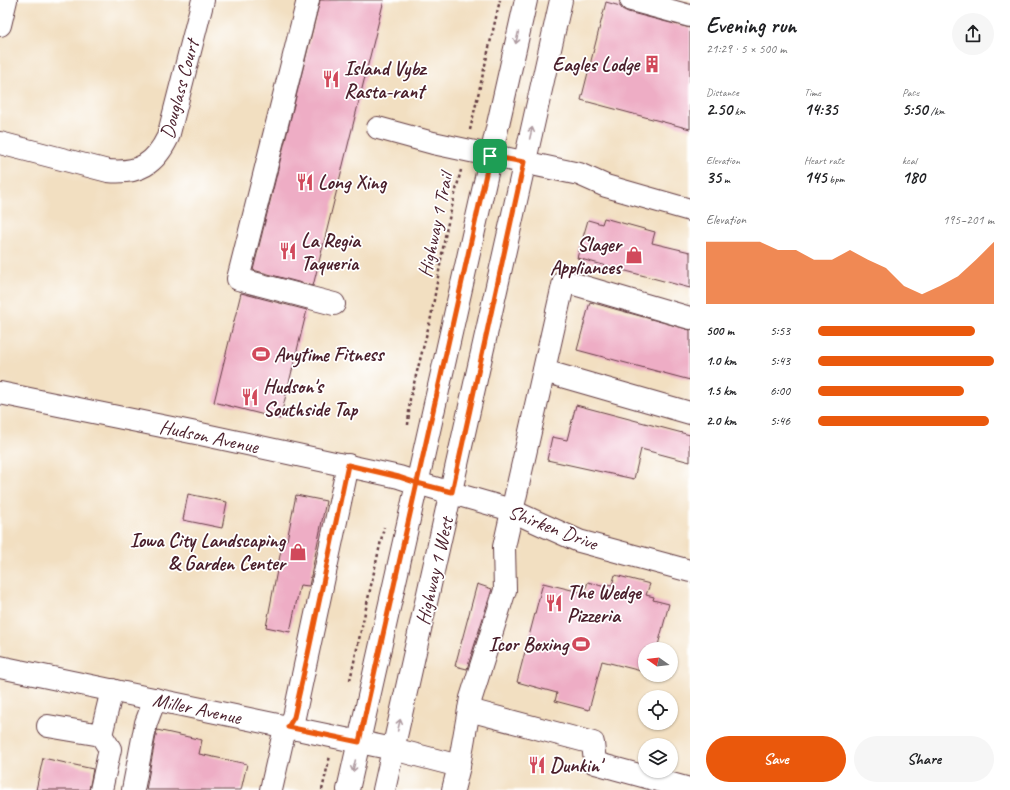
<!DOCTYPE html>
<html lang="en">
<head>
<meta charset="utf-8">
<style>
	body { margin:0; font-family:Caveat,sans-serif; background:#f6f6f6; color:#202124; height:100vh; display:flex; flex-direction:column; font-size:15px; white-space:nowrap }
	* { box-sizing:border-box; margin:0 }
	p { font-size:13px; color:#757577 }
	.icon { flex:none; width:22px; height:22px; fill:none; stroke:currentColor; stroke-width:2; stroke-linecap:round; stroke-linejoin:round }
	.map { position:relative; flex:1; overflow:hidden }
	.drawer { display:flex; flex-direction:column; background:#fff; width:320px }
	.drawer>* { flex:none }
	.needle { width:26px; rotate:284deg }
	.controls { position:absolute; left:638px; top:642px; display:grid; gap:8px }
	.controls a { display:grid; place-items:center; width:40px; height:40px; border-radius:50%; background:#fff; box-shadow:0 1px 3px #0004; font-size:20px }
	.pin { position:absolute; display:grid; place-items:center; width:34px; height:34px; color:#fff; margin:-17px; border-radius:8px; box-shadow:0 2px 6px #0006 }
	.round { display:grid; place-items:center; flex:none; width:42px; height:42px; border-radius:21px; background:#f6f6f6 }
	.overview { display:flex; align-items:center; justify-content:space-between; height:68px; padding:0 16px }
	h1 { font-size:22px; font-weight:800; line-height:30px }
	.metrics { display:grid; grid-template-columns:repeat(3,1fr); gap:6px; height:68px; padding:4px 16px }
	.metrics div { display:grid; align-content:center }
	.metrics b { font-size:17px; font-weight:800 }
	.metrics small { font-size:11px; font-weight:400 }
	.metrics p { font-size:11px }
	.chart { height:112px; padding:8px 16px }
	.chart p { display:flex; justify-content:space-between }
	.chart svg { width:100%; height:72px; margin-top:4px; fill:#ea580c; opacity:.7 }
	.primary-button { display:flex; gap:8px; margin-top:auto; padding:8px 16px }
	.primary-button a { flex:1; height:46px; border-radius:24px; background:#ea580c; color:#fff; font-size:16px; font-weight:800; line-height:46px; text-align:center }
	.primary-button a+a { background:#f6f6f6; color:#202124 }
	ul { padding:0 16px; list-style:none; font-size:13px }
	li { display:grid; grid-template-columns:64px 48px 1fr; align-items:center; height:30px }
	li i { height:10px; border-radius:5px; background:#ea580c }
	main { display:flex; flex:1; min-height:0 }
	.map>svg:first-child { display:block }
	.building { fill:#eeadc5 }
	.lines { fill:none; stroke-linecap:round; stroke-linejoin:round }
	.minor-casing { stroke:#633c42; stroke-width:24 }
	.major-casing { stroke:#633c42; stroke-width:24 }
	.path { stroke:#633c42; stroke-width:2.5; stroke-dasharray:3 3; stroke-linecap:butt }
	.minor { stroke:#fff; stroke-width:22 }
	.major { stroke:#fff; stroke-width:22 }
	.oneway { stroke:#ae9aa0 }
	.route-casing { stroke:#fff; stroke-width:8 }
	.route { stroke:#ea580c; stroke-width:5 }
	.labels { text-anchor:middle; stroke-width:3.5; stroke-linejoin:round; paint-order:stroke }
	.poi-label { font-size:20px; font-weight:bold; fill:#4a1f2b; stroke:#fff; text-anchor:start }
	.street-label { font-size:20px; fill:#4a1f2b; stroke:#fff }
</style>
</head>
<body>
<main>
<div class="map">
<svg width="690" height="790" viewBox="0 0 690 790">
	<rect width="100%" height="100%" fill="#fff"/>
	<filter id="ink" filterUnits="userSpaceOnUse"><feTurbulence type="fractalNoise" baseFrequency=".025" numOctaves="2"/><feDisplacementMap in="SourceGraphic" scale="8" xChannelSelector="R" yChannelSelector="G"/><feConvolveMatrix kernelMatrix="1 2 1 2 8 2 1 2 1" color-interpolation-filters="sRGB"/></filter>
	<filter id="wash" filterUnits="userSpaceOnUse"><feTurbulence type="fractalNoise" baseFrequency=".012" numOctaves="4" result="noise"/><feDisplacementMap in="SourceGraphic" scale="16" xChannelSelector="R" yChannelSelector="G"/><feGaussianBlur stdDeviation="0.9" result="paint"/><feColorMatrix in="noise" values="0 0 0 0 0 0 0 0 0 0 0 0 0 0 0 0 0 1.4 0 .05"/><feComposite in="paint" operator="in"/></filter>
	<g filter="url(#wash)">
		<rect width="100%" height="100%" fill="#f2dfc1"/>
		<g id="blocks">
			<g class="building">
				<path d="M 320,0 L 384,0 L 313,286 L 253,270 Z"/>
				<path d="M 606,2 L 620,6 L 622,9 L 628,12 L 690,28 L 690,129 L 581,100 Z"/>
				<path d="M 604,218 L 655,232 L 652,243 L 690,252 L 690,288 L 577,258 L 588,220 L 602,224 Z"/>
				<path d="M 241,293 L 307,310 L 280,419 L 214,402 Z"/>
				<path d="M 590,302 L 690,330 L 690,380 L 577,350 Z"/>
				<path d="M 576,405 L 690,435 L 690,462 L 641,449 L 634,479 L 547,460 L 552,437 L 567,440 Z"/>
				<path d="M 188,494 L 227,502 L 222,528 L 183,520 Z"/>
				<path d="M 296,495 L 326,501 L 309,586 L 300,585 L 290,632 L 266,627 L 283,540 L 287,540 Z"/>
				<path d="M 615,575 L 650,584 L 646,595 L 654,597 L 653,600 L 669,604 L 657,649 L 645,649 L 645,672 L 602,661 L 589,710 L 555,701 L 557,693 L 517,682 L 543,583 L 584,593 L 588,582 L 605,587 L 606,584 L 612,585 Z"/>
				<path d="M 477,584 L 492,589 L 467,669 L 455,666 Z"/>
				<path d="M 157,730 L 202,740 L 199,754 L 247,764 L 241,790 L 146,790 Z"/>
				<path d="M 43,758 L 93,769 L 89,790 L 36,790 Z"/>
			</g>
		</g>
	</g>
	<g filter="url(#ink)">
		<use href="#blocks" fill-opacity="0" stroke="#633c42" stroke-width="1"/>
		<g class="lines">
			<g class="minor-casing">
				<g id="minor">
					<path d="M 308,0 L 238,279 L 334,304"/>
					<path d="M 631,0 L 690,16"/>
					<path d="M 0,25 L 6,0"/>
					<path d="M 378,128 L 433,143 L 579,174 L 606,186 L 690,210"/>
					<path d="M 0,143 L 108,171 C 139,174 155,164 168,137 L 203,0"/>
					<path d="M 544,371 L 690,413"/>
					<path d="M 0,393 L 196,433 L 399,477 L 417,483 L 508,509 L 543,525 L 579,541 L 690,571"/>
					<path d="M 0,667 L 393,749 L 459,766"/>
					<path d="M 469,710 L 593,743 L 595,763 L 690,789"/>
					<path d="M 48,726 L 101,735 L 112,690"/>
					<path d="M 101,790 L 110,749 L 101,735"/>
					<path d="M 133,790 L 146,723 L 155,699"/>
					<path d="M 271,790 L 283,737 L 294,717 L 348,465"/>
					<path d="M 453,790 L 459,766 L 471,698 L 505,590 L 504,547 L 564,281 L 690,318"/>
				</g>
			</g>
			<g class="major-casing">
				<g id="major">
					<path d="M 348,790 L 526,0"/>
					<path d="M 384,790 L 561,0"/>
				</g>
			</g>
			<g class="path">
				<path d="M 470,130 L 500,0"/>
				<path d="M 408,425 L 410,399 L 431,317 L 446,231 L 461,170"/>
				<path d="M 350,680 L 384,527"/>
				<path d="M 322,790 L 330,756"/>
			</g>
			<use href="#minor" class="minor"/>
			<use href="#major" class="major"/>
		</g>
		<defs><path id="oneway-shaft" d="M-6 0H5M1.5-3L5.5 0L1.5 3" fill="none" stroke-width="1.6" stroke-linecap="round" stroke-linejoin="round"/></defs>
		<g class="oneway">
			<use href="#oneway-shaft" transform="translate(517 38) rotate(103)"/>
			<use href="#oneway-shaft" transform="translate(531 133) rotate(-77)"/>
			<use href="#oneway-shaft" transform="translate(399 725) rotate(-77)"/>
			<use href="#oneway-shaft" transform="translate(354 766) rotate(103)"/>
		</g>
	</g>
	<g class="lines" filter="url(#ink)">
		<g class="route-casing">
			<path id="route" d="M 490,156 L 359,742 L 288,727 L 294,717 L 308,654 L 348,465 L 399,477 L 417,483 L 452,492 L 524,162 L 490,156"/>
		</g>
		<use href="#route" class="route"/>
	</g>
	<defs>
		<g id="building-bare" transform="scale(1.38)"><path d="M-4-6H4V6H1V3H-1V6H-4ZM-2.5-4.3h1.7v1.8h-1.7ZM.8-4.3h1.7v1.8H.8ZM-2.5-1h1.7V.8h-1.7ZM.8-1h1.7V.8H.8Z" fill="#d1495b" stroke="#fff" stroke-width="2.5" paint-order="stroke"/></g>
		<g id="restaurant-bare" transform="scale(1.38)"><path d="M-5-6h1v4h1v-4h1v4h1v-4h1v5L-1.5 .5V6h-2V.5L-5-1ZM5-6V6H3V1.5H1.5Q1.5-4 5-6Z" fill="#d1495b" stroke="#fff" stroke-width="2.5" paint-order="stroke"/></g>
		<g id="shop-bare" transform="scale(1.38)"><path d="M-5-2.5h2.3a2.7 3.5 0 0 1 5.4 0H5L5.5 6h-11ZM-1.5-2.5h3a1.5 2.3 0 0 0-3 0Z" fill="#d1495b" stroke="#fff" stroke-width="2.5" paint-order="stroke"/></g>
		<g id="stadium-bare" transform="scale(1.38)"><path d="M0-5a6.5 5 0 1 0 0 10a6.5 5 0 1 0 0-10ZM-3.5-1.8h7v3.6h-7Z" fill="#d1495b" stroke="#fff" stroke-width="2.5" paint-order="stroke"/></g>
	</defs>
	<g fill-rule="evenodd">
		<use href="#building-bare" x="652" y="64"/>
		<use href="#restaurant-bare" x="331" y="79"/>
		<use href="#restaurant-bare" x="305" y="182"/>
		<use href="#restaurant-bare" x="288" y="251"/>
		<use href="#shop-bare" x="634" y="255"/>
		<use href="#stadium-bare" x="261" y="354"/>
		<use href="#restaurant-bare" x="250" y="397"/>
		<use href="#shop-bare" x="298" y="552"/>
		<use href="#restaurant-bare" x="554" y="603"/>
		<use href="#stadium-bare" x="581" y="644"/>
		<use href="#restaurant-bare" x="537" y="765"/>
	</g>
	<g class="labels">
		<g class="poi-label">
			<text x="639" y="71" text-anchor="end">Eagles Lodge</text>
			<text x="344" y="75">Island Vybz<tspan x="344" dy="23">Rasta-rant</tspan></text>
			<text x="318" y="189">Long Xing</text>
			<text x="301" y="247">La Regia<tspan x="301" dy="23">Taqueria</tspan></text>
			<text x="621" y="251" text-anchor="end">Slager<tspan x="621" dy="23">Appliances</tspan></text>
			<text x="274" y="361">Anytime Fitness</text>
			<text x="263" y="393">Hudson's<tspan x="263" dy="23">Southside Tap</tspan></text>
			<text x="285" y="547" text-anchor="end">Iowa City Landscaping<tspan x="285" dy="23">&amp; Garden Center</tspan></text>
			<text x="567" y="599">The Wedge<tspan x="567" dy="23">Pizzeria</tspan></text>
			<text x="568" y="651" text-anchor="end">Icor Boxing</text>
			<text x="550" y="772">Dunkin'</text>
		</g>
		<g class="street-label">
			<text transform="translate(179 89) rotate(-75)" y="7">Douglass Court</text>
			<text transform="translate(435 225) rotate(-78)" y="7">Highway 1 Trail</text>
			<text transform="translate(209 436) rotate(12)" y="7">Hudson Avenue</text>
			<text transform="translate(553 527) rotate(21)" y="7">Shirken Drive</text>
			<text transform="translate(434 571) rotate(-77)" y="7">Highway 1 West</text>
			<text transform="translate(197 708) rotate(12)" y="7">Miller Avenue</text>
		</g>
	</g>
</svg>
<div class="controls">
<a><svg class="needle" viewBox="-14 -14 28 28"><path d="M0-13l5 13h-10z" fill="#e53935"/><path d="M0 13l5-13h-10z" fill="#757577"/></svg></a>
<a><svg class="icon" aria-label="locate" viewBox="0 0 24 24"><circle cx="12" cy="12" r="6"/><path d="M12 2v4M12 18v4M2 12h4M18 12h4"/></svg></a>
<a><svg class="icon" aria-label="layers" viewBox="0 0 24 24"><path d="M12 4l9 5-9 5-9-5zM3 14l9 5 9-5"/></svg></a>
</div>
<div class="pin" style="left:490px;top:156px;background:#1e9e55"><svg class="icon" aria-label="arrive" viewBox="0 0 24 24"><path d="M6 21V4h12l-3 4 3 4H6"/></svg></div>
</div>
<section class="drawer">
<div class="overview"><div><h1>Evening run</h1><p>21:29 · 5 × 500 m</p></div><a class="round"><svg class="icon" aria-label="share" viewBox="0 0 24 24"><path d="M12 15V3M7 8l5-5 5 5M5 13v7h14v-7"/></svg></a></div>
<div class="metrics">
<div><p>Distance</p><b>2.50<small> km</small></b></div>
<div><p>Time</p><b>14:35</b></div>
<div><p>Pace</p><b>5:50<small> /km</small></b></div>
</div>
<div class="metrics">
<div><p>Elevation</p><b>35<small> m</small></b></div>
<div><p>Heart rate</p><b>145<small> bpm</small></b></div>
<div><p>kcal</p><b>180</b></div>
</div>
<div class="chart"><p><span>Elevation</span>195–201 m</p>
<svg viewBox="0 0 160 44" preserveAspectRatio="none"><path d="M0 44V6L10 6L20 6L30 6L40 11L50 11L60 17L70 17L80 11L90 17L100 22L110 33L120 38L130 33L140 27L150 17L160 6V44z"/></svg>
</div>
<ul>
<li><b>500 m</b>5:53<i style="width:89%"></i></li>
<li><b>1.0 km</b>5:43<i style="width:100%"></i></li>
<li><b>1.5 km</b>6:00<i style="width:83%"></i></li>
<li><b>2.0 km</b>5:46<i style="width:97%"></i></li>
</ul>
<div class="primary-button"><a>Save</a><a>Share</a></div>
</section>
</main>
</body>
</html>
